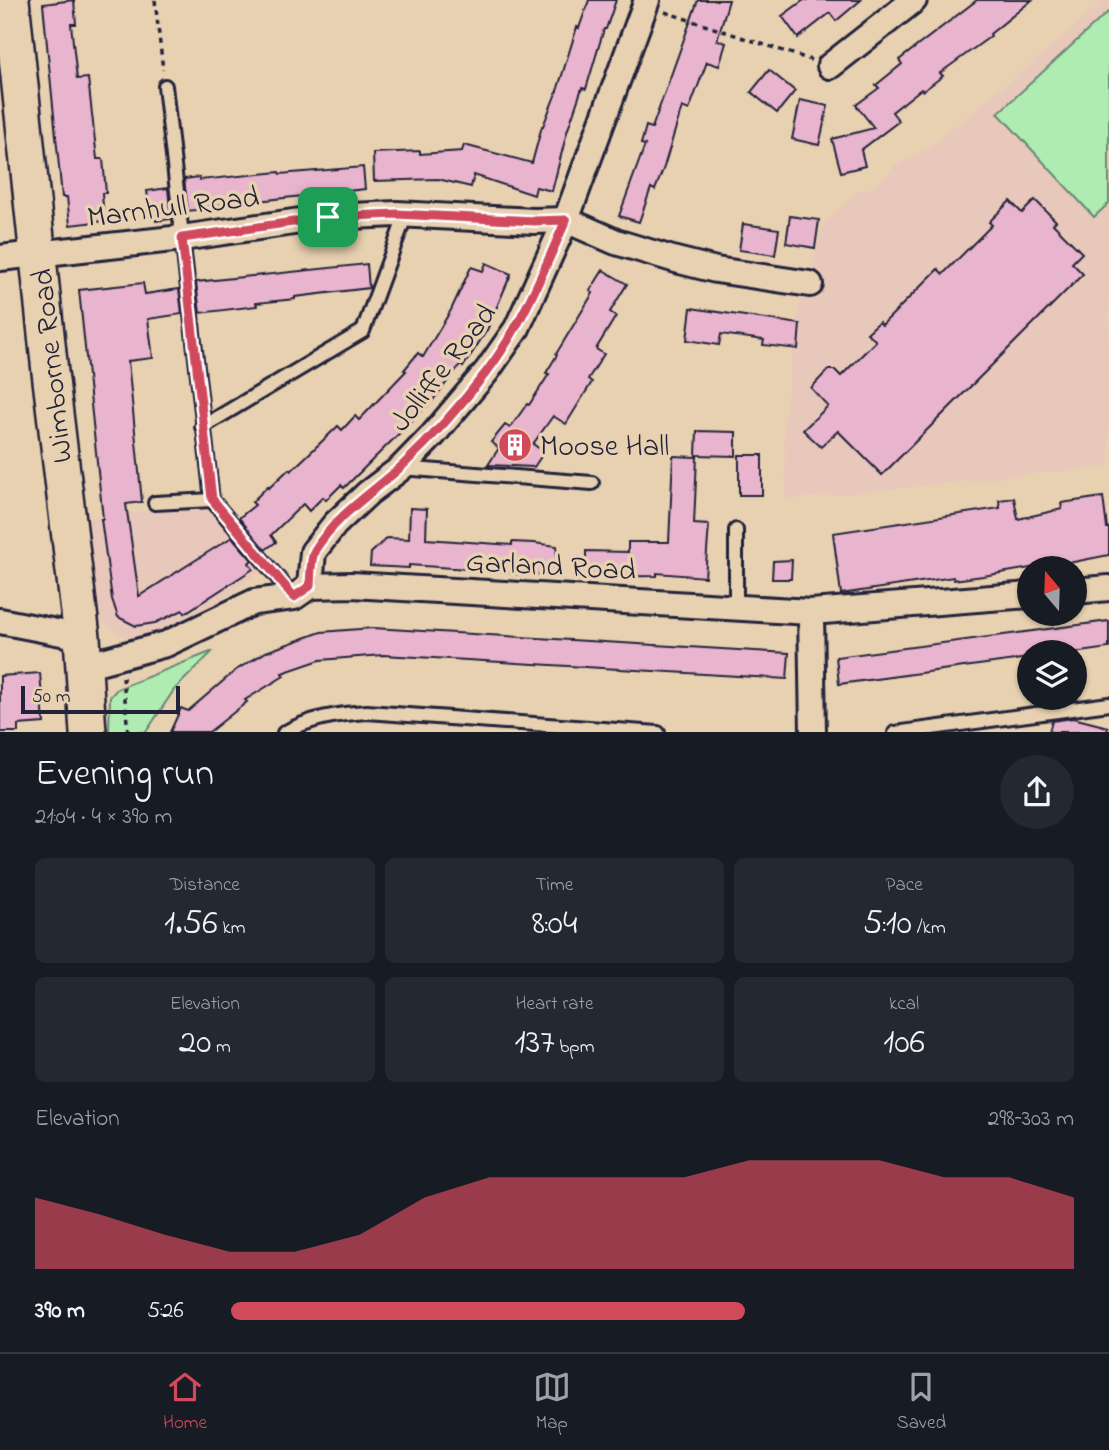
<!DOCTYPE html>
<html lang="en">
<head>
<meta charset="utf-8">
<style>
	body { margin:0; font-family:"Indie Flower",sans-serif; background:#242831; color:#f1f3f6; height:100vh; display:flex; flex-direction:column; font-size:26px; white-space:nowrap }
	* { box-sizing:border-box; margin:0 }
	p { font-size:23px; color:#9ea1a6 }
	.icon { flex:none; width:38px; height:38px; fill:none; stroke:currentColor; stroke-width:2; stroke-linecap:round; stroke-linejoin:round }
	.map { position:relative; height:732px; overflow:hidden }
	.side { display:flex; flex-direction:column; background:#171b24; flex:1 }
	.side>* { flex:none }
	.needle { width:46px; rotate:341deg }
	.fabs { position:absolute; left:1017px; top:556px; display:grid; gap:14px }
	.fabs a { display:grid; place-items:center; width:70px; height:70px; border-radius:50%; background:#171b24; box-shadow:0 2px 5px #0004; font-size:35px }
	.scale { position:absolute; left:21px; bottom:18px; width:159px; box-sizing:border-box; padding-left:7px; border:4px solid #22223b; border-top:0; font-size:19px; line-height:24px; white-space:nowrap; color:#22223b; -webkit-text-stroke:5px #e8d1b1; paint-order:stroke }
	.pin { position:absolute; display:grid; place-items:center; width:60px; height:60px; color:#fff; margin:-30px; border-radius:14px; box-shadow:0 4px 10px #0006 }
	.round { display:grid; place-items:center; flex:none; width:74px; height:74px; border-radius:37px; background:#242831 }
	.summary { display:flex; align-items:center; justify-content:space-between; height:119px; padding:0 35px }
	h1 { font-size:38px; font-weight:600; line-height:52px }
	.figures { display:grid; grid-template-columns:repeat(3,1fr); gap:10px; height:119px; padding:7px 35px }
	.figures div { display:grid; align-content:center; border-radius:10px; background:#242831; text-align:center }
	.figures b { font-size:35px; font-weight:600 }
	.figures small { font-size:19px; font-weight:400 }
	.figures p { font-size:19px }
	.chart { height:196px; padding:14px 35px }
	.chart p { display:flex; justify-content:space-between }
	.chart svg { width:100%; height:126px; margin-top:7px; fill:#d1495b; opacity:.7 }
	ul { padding:0 35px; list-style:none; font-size:23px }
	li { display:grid; grid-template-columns:112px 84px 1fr; align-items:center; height:52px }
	li i { height:18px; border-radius:9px; background:#d1495b }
	.tab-bar { display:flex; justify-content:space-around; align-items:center; height:98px; border-top:2px solid #363941; background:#171b24; font-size:19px; color:#9ea1a6 }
	.tab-bar a { display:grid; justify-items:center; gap:4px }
	.tab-bar .current { color:#d1495b }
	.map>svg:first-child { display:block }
	.built { fill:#e8c8ba }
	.green { fill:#afecb2; stroke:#688776; stroke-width:2 }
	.building { fill:#e9b4ce; stroke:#22223b; stroke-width:2 }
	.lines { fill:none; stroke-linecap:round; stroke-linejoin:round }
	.service-casing { stroke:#22223b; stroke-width:18 }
	.minor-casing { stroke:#22223b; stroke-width:30 }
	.secondary-casing { stroke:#22223b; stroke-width:40 }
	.path { stroke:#22223b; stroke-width:3.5; stroke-dasharray:5 5; stroke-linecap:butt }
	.service { stroke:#e8d1b1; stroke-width:12 }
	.minor { stroke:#e8d1b1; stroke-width:24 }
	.secondary { stroke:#e8d1b1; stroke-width:35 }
	.route-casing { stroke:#fff; stroke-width:14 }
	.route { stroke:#d1495b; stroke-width:9 }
	.labels { text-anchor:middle; stroke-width:7; stroke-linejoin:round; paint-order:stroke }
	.street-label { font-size:30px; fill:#22223b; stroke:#e8d1b1 }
	.poi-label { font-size:30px; fill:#22223b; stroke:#e8d1b1; text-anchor:start }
</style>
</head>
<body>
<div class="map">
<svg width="1109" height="733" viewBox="0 0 1109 733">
	<rect width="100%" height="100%" fill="#e8d1b1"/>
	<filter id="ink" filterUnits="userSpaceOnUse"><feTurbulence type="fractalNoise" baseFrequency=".0143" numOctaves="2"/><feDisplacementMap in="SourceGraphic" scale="14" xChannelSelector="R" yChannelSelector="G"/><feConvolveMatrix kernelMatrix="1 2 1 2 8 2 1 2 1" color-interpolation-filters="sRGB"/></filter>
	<g filter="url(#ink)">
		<g class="built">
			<path d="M 1103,0 L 1109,0 L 1109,466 L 786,500 L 784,422 L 799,305 L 813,265 L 819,234 L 828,220 L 856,192 L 874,187 L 896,165 L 927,149 L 1075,27 Z"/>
			<path d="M 208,504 L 261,571 L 221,600 L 185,622 L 159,633 L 140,639 L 124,636 L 101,621 L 94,603 L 84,518 Z"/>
		</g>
		<g class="green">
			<path d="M 1109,11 L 1109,203 L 1094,217 L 998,113 Z"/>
			<path d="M 213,651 L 174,690 L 146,732 L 109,732 L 110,697 L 117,689 Z"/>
		</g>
		<g class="building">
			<path d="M 74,0 L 76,24 L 71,24 L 77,79 L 88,78 L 97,159 L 103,159 L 106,193 L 102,193 L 104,221 L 70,225 L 67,197 L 62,197 L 43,4 Z"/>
			<path d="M 589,0 L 616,0 L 606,29 L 604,29 L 586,89 L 582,88 L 567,132 L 552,191 L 536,187 L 534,195 L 474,175 L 471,187 L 438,179 L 374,181 L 373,153 L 420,151 L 420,154 L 462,151 L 464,145 L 532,163 L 542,126 L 543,126 L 558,88 L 577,27 L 579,28 Z"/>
			<path d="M 698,0 L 729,0 L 717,40 L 726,43 L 719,66 L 707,62 L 689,110 L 682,107 L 664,167 L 655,190 L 651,188 L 639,222 L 619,216 L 645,145 L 641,144 L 646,126 L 652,128 Z"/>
			<path d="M 804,0 L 861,0 L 836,21 L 830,13 L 798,38 L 782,16 Z"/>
			<path d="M 977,0 L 1032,0 L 990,34 L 991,36 L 940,73 L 943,76 L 923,91 L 921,89 L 892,112 L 899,121 L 861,150 L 865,166 L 841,172 L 832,139 L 874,128 L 856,105 L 879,88 L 876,85 L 902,64 L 899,60 Z"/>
			<path d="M 769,70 L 795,91 L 777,113 L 751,92 Z"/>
			<path d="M 800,100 L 828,106 L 819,145 L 792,139 Z"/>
			<path d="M 363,167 L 365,189 L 203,207 L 204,209 L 188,211 L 184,179 L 200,177 L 200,180 L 279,172 L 280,174 Z"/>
			<path d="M 168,188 L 171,219 L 156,221 L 154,208 L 150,209 L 147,191 Z"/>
			<path d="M 1035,200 L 1056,221 L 1053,224 L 1082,253 L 1072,263 L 1083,274 L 882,475 L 838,431 L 821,447 L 803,430 L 828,406 L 811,388 L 828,370 L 835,370 L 841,376 L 876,341 L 867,333 L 879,322 L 882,325 L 938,269 L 943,274 L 992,225 L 989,222 L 1010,201 L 1022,213 Z"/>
			<path d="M 790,216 L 819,220 L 815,248 L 786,243 Z"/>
			<path d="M 743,224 L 779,229 L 775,255 L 739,250 Z"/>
			<path d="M 486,263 L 511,274 L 487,330 L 463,367 L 460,365 L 433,400 L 344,488 L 341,485 L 326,500 L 323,497 L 309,511 L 303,504 L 271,535 L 276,542 L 265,550 L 239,518 L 255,505 L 252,502 L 268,486 L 269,488 L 289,469 L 291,471 L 338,426 L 342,430 L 355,416 L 359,420 L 406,371 L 404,370 L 418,353 L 423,357 L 451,310 L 471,267 L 483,271 Z"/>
			<path d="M 367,264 L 369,288 L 295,297 L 295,299 L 256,303 L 257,306 L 200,313 L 196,282 Z"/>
			<path d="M 603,270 L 627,284 L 610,312 L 616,316 L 596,349 L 604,354 L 588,379 L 592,382 L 566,424 L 553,416 L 533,444 L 544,452 L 534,467 L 488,465 L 499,448 L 491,442 L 505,425 L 510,428 L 527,404 L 529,405 L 549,374 L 546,373 L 557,355 L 556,354 L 593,293 L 590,291 Z"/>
			<path d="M 143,283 L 145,294 L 179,289 L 182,314 L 148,319 L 153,358 L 128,361 L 142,502 L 126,504 L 139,596 L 232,537 L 252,560 L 249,563 L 253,569 L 185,613 L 183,610 L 155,623 L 136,626 L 118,617 L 112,599 L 101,519 L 103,519 L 79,290 Z"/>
			<path d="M 691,308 L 800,324 L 798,349 L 763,345 L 764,340 L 721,334 L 719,345 L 687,340 Z"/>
			<path d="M 697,431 L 736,432 L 736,456 L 696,455 Z"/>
			<rect x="739" y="455" width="23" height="40"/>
			<path d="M 673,456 L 697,457 L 694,524 L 709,525 L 705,577 L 657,573 L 657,576 L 586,577 L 586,551 L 628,552 L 628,542 L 669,542 Z"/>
			<path d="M 1103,497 L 1107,528 L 1109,528 L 1109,555 L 1043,568 L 1042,566 L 983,576 L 954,580 L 953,577 L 841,594 L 833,533 L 1000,508 L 999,500 L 1014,498 L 1018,519 L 1062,509 L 1061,503 Z"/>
			<path d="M 410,508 L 427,509 L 426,539 L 512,545 L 512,542 L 534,543 L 557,546 L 555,575 L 511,574 L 511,572 L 409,565 L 409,568 L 370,566 L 371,553 L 387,538 L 409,539 Z"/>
			<path d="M 792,560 L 791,579 L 772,579 L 773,561 Z"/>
			<path d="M 1109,621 L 1109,648 L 1073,653 L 1029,653 L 1029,658 L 839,684 L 836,657 Z"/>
			<path d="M 373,628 L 789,653 L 787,679 L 383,655 L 320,660 L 282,673 L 284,676 L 245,700 L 247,702 L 209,732 L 170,732 L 181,708 L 188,711 L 236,670 L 266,652 L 321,632 Z"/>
			<path d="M 40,673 L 44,723 L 18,725 L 18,732 L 0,732 L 0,676 Z"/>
			<path d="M 1073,718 L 1108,727 L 1107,732 L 1049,732 L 1052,721 Z"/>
		</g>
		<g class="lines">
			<g class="service-casing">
				<g id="service">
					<path d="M 165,86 L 212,500 L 294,597"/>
					<path d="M 202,427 L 363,331 L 406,214"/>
					<path d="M 401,468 L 592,483"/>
					<path d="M 155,503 L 212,500"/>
					<path d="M 736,608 L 736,530"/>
					<path d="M 284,733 C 310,718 337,714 367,712 L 658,733"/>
					<path d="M 895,733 L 1109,704"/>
				</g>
			</g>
			<g class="minor-casing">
				<g id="minor">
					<path d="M 830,66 L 914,0"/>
					<path d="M 0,258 L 182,238 L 328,217 L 397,214 L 534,221 L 566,220 L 616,242 L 676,260 L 716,270 L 810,284"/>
					<path d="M 310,586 L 313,552 L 335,524 L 368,493 L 401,468 L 433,435 L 487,371 L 517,328 L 566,220 L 647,0"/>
					<path d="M 1074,591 L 1109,588"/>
					<path d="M 811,612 L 813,733"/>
					<path d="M 0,621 L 82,637"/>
					<path d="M 84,666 L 166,644 L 254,602 L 294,597 L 310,586 L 352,585 L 811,612 L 1029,595"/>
				</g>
			</g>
			<g class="secondary-casing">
				<path id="secondary" d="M 11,0 L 50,372 L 82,637 L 88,733"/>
			</g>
			<g class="path">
				<path d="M 155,0 L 163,70"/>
				<path d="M 665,12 L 811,60"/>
				<path d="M 123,677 L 128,733"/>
			</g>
			<use href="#service" class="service"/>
			<use href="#minor" class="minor"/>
			<use href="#secondary" class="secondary"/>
		</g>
	</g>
	<g class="lines" filter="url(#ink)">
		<g class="route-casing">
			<path id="route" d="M 397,214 L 534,221 L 566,220 C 543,272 522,325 488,370 C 462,404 433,437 403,465 C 373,493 337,514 315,550 C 310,559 311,576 310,586 L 294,597 L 212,499 L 182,238 L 328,217 Z"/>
		</g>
		<use href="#route" class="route"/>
	</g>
	<defs>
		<g id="building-disc" transform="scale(1.75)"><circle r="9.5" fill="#d1495b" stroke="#e8d1b1"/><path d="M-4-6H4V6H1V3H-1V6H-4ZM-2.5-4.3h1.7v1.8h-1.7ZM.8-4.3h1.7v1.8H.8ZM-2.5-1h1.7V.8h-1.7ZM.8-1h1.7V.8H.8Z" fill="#fff"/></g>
	</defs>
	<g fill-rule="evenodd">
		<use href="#building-disc" x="515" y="445"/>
	</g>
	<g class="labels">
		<g class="street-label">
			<text transform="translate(173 206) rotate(-7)" y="10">Marnhull Road</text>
			<text transform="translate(51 366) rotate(-96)" y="10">Wimborne Road</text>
			<text transform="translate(442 367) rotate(-52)" y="10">Jolliffe Road</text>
			<text transform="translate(551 565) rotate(3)" y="10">Garland Road</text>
		</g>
		<g class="poi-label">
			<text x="540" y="455">Moose Hall</text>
		</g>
	</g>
</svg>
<div class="fabs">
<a><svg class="needle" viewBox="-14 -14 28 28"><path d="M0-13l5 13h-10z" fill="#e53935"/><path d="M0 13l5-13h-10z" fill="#9ea1a6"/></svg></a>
<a><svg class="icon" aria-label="layers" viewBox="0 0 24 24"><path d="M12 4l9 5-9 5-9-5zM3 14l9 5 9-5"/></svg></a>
</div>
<div class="scale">50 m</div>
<div class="pin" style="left:328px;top:217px;background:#1e9e55"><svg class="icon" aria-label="arrive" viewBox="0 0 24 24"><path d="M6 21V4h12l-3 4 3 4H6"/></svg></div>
</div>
<section class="side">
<div class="summary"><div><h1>Evening run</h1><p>21:04 · 4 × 390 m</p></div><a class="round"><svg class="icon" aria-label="share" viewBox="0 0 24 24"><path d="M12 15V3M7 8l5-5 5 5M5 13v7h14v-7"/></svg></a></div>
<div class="figures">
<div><p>Distance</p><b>1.56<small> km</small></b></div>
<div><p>Time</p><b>8:04</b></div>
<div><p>Pace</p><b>5:10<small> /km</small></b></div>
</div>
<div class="figures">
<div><p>Elevation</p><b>20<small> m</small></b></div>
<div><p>Heart rate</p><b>137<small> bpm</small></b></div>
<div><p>kcal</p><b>106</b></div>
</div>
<div class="chart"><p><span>Elevation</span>298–303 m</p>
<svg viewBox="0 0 160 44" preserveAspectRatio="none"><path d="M0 44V19L10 25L20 32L30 38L40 38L50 32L60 19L70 12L80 12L90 12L100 12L110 6L120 6L130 6L140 12L150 12L160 19V44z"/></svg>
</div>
<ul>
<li><b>390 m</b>5:26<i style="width:61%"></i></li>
</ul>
</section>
<nav class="tab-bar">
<a class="current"><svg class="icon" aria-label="home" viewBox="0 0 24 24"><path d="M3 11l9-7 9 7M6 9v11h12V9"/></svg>Home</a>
<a><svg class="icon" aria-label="map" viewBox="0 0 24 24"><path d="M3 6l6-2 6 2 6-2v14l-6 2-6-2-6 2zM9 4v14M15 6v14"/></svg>Map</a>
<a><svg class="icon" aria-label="saved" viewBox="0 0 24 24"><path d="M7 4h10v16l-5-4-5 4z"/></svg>Saved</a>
</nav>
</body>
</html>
